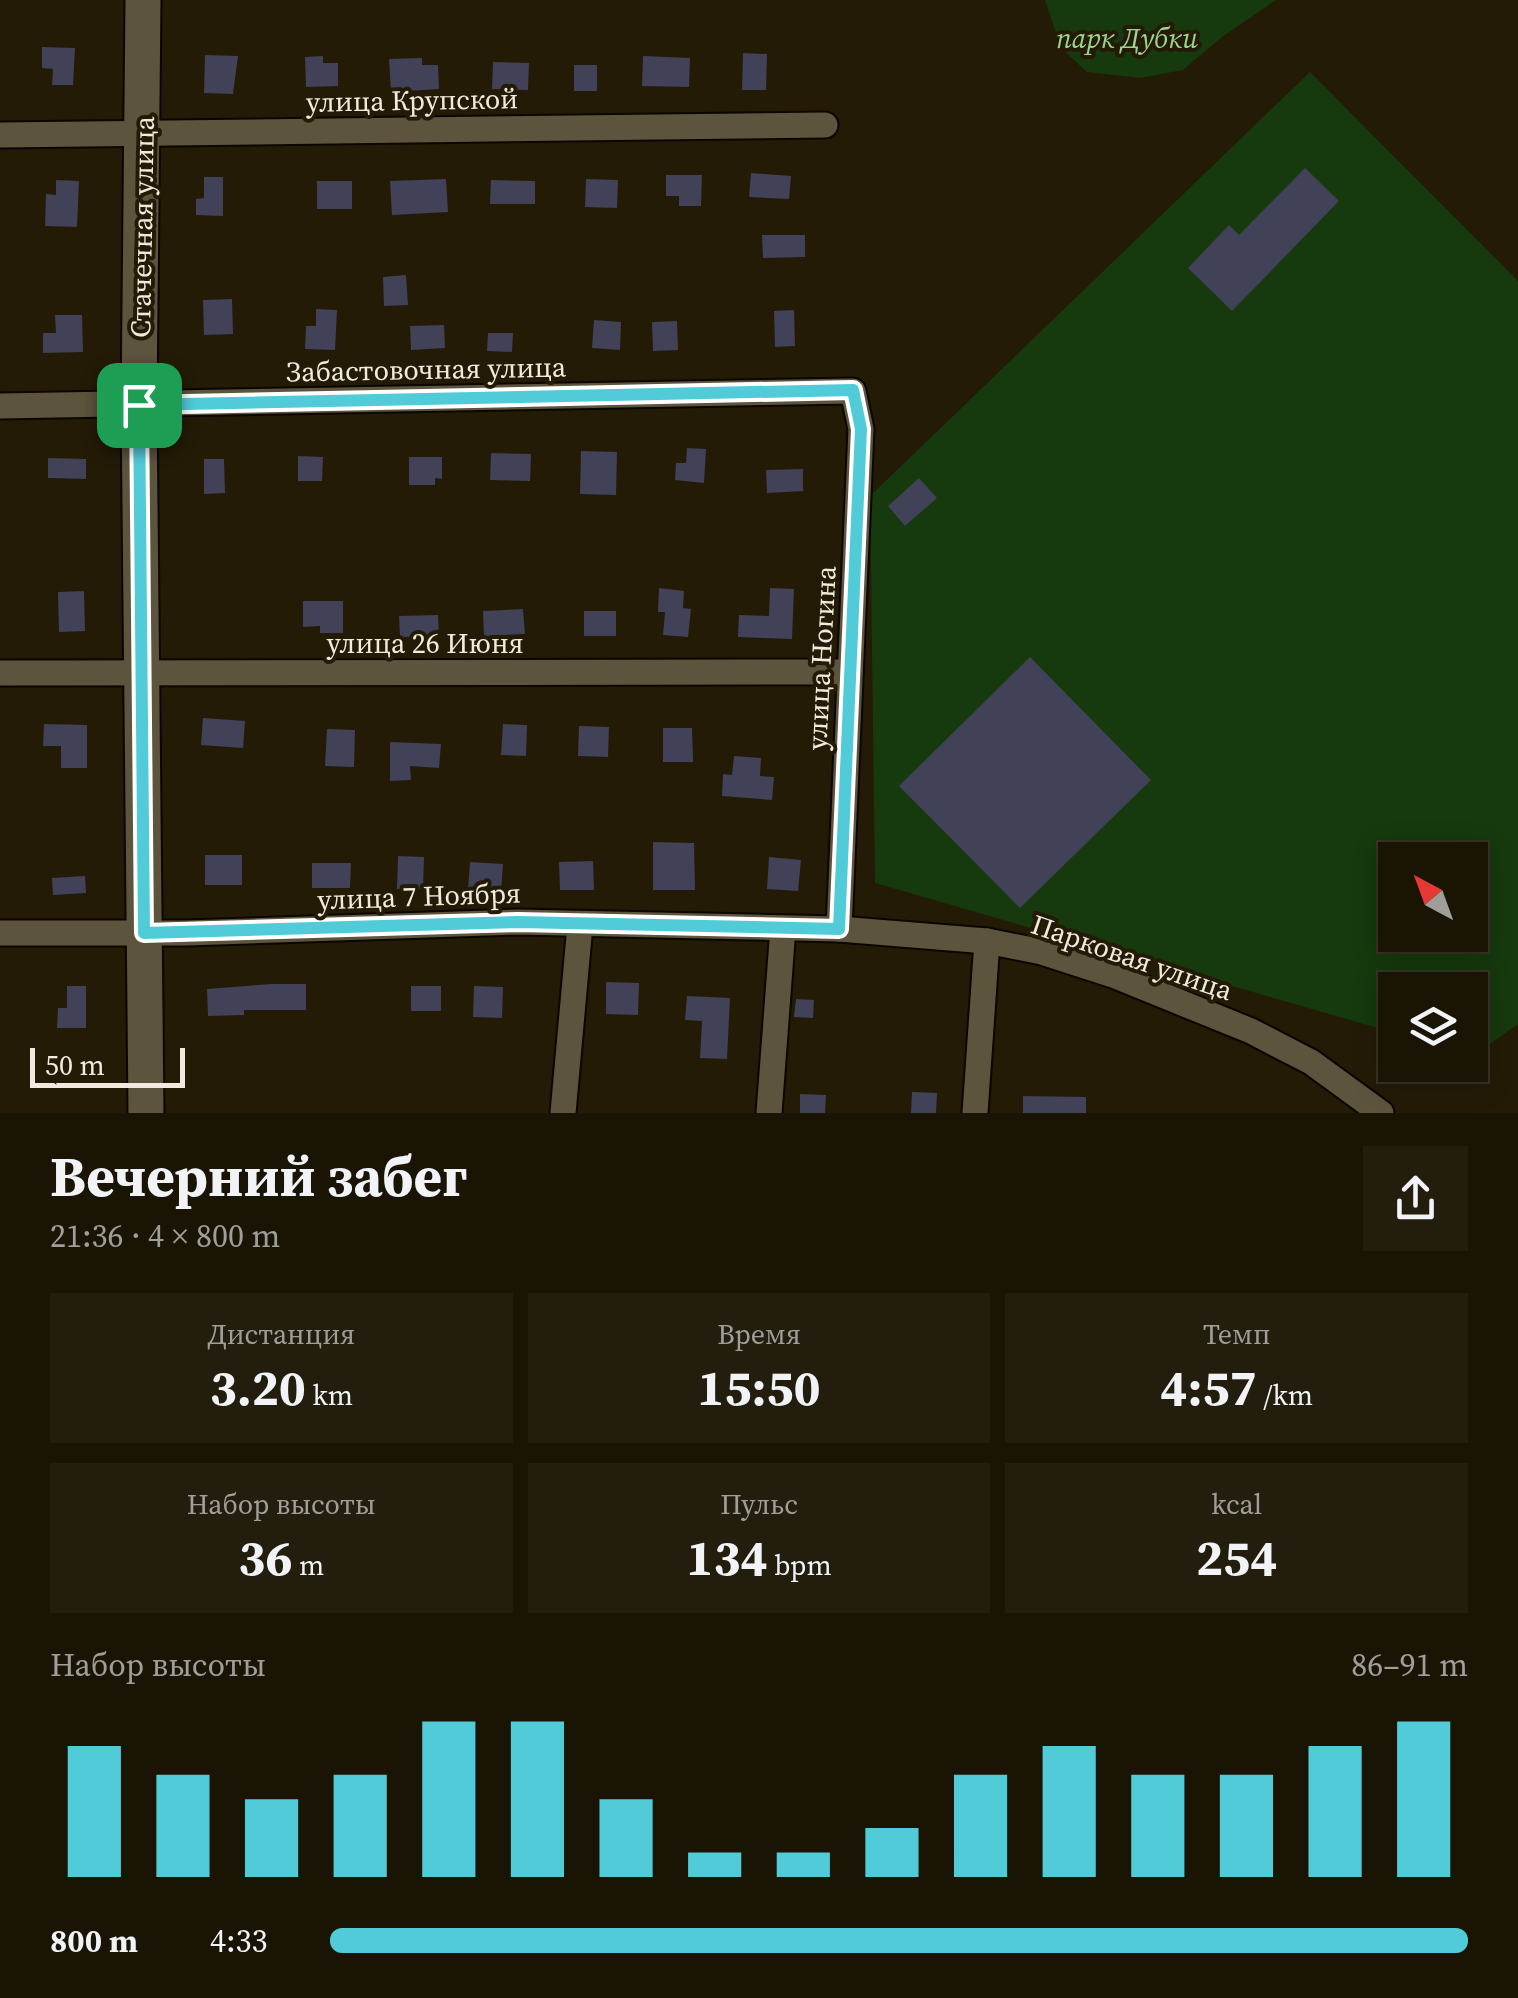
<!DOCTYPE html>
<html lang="ru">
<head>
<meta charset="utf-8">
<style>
	body { margin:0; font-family:"Source Serif 4",serif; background:#231d0e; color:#f1f3f6; height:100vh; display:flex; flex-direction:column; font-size:38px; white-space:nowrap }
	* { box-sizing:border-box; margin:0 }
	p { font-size:32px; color:#9f9e9a }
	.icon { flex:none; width:55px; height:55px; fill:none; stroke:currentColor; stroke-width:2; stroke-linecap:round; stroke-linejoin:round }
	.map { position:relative; height:1113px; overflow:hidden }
	.sheet { display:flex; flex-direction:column; background:#1a1404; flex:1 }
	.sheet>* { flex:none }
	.needle { width:65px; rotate:319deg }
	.fabs { position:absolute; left:1378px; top:842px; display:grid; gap:20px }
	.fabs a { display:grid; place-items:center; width:110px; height:110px; border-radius:0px; background:#1a1404; box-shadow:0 5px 25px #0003,0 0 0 2px #383326; font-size:50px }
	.scale { position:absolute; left:30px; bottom:25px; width:155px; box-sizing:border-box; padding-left:10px; border:5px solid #f0ebde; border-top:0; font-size:28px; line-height:35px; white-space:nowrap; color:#f0ebde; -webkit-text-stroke:8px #231b06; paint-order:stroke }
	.pin { position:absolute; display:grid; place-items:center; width:85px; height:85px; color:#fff; margin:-42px; border-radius:20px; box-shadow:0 5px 15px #0006 }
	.round { display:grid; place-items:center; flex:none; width:105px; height:105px; border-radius:0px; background:#231d0e }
	.overview { display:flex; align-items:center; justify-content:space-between; height:170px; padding:0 50px }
	h1 { font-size:55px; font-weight:700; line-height:75px }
	.stats { display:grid; grid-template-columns:repeat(3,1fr); gap:15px; height:170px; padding:10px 50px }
	.stats div { display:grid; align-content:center; border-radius:0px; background:#231d0e; text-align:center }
	.stats b { font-size:50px; font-weight:700 }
	.stats small { font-size:28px; font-weight:400 }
	.stats p { font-size:28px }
	.chart { height:280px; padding:20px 50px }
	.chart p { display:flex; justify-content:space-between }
	.chart svg { width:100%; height:180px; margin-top:10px; stroke:#52cbd8; stroke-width:6 }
	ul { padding:0 50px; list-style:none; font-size:32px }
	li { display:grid; grid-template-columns:160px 120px 1fr; align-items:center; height:75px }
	li i { height:25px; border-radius:12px; background:#52cbd8 }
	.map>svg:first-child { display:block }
	.green { fill:#16390d; fill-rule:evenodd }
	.building { fill:#414157 }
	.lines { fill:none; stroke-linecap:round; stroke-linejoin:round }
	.street-casing { stroke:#0c0600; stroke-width:29 }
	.secondary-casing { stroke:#0c0600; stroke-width:39 }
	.street { stroke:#5d543e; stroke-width:25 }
	.secondary { stroke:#5d543e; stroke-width:35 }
	.route-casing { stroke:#fff; stroke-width:20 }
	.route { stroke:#52cbd8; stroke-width:12 }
	.labels { text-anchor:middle; stroke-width:8; stroke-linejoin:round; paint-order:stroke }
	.park-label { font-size:28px; font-style:italic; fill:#9bd48f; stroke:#231b06 }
	.street-label { font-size:28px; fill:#f0ebde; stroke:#231b06 }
</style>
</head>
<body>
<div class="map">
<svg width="1518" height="1113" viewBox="0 0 1518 1113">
	<rect width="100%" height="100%" fill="#231b06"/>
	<g class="green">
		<path d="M 1045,0 L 1276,0 L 1222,37 L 1183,70 L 1140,78 L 1087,72 L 1061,48 Z"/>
		<path d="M 1310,72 L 1518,281 L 1518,1024 L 1473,1056 L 1470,1055 L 1470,990 L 1395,990 L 1395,1033 L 875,883 L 870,496 ZM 1395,860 L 1470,860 L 1470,935 L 1395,935 Z"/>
	</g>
	<g class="building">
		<path d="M 42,47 L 75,48 L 73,85 L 52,85 L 53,69 L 42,68 Z"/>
		<path d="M 743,53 L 767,54 L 766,90 L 742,90 Z"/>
		<path d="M 205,55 L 238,56 L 233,94 L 204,93 Z"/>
		<path d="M 323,56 L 323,63 L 338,63 L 338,86 L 306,87 L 305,57 Z"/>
		<path d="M 643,56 L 690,58 L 689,87 L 642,86 Z"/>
		<path d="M 422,58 L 422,65 L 438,65 L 439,89 L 391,92 L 389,59 Z"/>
		<path d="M 493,62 L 529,63 L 528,90 L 492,89 Z"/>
		<rect x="574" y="65" width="23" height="26"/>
		<path d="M 1305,168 L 1339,201 L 1232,311 L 1188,268 L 1229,225 L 1239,235 Z"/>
		<path d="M 751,173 L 791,176 L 789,199 L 749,197 Z"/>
		<path d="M 666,175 L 702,175 L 701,206 L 679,206 L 679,196 L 666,196 Z"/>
		<path d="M 204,177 L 223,177 L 223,216 L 196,215 L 196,199 L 204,198 Z"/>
		<path d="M 446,179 L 448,212 L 392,215 L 390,181 Z"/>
		<path d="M 586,179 L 618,180 L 617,208 L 585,207 Z"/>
		<path d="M 56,180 L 79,181 L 77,227 L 45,226 L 46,194 L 56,195 Z"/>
		<path d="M 491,180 L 535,181 L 535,204 L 490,204 Z"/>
		<rect x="317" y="181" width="35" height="28"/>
		<path d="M 762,235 L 805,235 L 805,257 L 763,258 Z"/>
		<path d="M 406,275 L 408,305 L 384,306 L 383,277 Z"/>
		<path d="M 232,299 L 233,334 L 204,335 L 203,300 Z"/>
		<path d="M 316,309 L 337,310 L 335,350 L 305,349 L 306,326 L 316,326 Z"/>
		<path d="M 794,310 L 795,346 L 775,347 L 774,311 Z"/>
		<path d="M 55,315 L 82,315 L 83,352 L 43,353 L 43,333 L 56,333 Z"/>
		<path d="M 594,320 L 621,322 L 620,350 L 592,348 Z"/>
		<path d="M 677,321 L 678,350 L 653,351 L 652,322 Z"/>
		<path d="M 444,325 L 445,348 L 411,350 L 410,326 Z"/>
		<path d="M 488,333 L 513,333 L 512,352 L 487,351 Z"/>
		<path d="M 687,448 L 706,449 L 704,483 L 675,480 L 676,463 L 686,463 Z"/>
		<path d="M 581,451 L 617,452 L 616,495 L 580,494 Z"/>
		<path d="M 491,453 L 531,454 L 530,481 L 490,480 Z"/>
		<path d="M 298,456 L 323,457 L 322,481 L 298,481 Z"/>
		<path d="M 409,457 L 442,457 L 442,479 L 435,478 L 435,485 L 409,485 Z"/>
		<path d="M 48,458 L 86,459 L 86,479 L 48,478 Z"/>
		<path d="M 204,459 L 224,459 L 225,493 L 204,494 Z"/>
		<path d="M 803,469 L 803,491 L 767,493 L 766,470 Z"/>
		<path d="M 919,478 L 937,498 L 905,526 L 888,506 Z"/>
		<path d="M 659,588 L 684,591 L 683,608 L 691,609 L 688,637 L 663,635 L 665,612 L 658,612 Z"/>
		<path d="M 770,588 L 794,589 L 792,639 L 738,637 L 739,615 L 769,616 Z"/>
		<path d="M 84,591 L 85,631 L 59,632 L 58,592 Z"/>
		<path d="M 303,601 L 343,601 L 343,633 L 320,633 L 320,626 L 303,627 Z"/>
		<path d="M 523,609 L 525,634 L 484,636 L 483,611 Z"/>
		<rect x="584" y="611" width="32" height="25"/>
		<path d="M 438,615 L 439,636 L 400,637 L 399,616 Z"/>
		<path d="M 1030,657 L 1151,780 L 1020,908 L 899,786 Z"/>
		<path d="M 203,718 L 245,721 L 243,748 L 201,745 Z"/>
		<path d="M 44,724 L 87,725 L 87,768 L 61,768 L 61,746 L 43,746 Z"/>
		<path d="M 503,724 L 527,725 L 526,756 L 501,755 Z"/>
		<path d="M 579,726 L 609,727 L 608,757 L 578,756 Z"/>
		<path d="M 663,728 L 692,728 L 693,762 L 663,762 Z"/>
		<path d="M 327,729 L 355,730 L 354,767 L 325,766 Z"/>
		<path d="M 390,742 L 441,744 L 439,768 L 410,766 L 411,780 L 390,781 Z"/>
		<path d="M 734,756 L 761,758 L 760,776 L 774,777 L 772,800 L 722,796 L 723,774 L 732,775 Z"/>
		<path d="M 653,842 L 694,843 L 695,890 L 653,890 Z"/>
		<rect x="205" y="855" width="37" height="30"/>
		<path d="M 398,856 L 424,857 L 423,889 L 397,889 Z"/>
		<path d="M 769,857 L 801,860 L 798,891 L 767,889 Z"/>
		<path d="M 593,861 L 594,890 L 560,890 L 559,862 Z"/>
		<path d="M 470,862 L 503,864 L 501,892 L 468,890 Z"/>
		<path d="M 312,863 L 351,863 L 350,888 L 312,888 Z"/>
		<path d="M 85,876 L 86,893 L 53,895 L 52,878 Z"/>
		<path d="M 606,982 L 639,983 L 638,1015 L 606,1014 Z"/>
		<path d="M 271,984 L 306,984 L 306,1010 L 244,1010 L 244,1015 L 208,1016 L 207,989 Z"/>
		<path d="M 67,986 L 86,986 L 86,1028 L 57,1028 L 58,1008 L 67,1008 Z"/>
		<rect x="411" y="986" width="30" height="25"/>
		<path d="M 474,986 L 503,987 L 502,1018 L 473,1017 Z"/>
		<path d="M 687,996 L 730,998 L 727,1059 L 700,1058 L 702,1021 L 685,1020 Z"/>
		<path d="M 796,999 L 814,1000 L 813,1018 L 794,1017 Z"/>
		<path d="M 912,1092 L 937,1093 L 936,1113 L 911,1113 Z"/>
		<path d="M 800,1094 L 826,1095 L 825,1113 L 800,1113 Z"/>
		<path d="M 1023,1096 L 1086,1097 L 1086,1113 L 1023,1113 Z"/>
	</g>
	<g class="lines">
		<g class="street-casing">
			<g id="street">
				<path d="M 0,135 L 825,125"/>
				<path d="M 0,406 L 853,391 L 861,429 L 839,929"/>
				<path d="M 0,673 L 850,672"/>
				<path d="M 0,933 L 186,933 L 518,922 L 839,929 L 987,941 L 1042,952 L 1113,975 L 1251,1031 L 1311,1062 L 1381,1113"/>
				<path d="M 563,1113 L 580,925"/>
				<path d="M 769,1113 L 783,928"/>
				<path d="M 975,1113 L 987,941"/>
			</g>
		</g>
		<g class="secondary-casing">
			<path id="secondary" d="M 143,0 L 139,405 L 146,1113"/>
		</g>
		<use href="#street" class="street"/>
		<use href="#secondary" class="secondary"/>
	</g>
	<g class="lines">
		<g class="route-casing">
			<path id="route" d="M 853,390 L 861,429 L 839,929 L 518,922 L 144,933 L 139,405 Z"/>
		</g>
		<use href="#route" class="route"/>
	</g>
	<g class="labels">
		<g class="park-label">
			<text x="1127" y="48">парк Дубки</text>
		</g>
		<g class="street-label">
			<text transform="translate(412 100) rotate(-1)" y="10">улица Крупской</text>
			<text transform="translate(142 227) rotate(-89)" y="10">Стачечная улица</text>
			<text transform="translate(426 369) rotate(-1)" y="10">Забастовочная улица</text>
			<text x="425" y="653">улица 26 Июня</text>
			<text transform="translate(821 658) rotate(-87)" y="10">улица Ногина</text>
			<text transform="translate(419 896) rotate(-2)" y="10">улица 7 Ноября</text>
			<text transform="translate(1132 957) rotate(19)" y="10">Парковая улица</text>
		</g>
	</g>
</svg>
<div class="fabs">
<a><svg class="needle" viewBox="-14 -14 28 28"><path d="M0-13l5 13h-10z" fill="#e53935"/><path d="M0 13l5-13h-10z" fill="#9f9e9a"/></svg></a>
<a><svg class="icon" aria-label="layers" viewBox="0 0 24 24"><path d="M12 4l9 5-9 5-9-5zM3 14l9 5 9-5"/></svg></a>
</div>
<div class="scale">50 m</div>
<div class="pin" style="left:139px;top:405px;background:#1e9e55"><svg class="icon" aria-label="arrive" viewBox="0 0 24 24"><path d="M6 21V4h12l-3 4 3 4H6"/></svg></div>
</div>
<section class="sheet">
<div class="overview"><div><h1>Вечерний забег</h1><p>21:36 · 4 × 800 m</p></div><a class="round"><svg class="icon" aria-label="share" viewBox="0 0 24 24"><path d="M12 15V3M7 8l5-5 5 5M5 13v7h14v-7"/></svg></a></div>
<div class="stats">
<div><p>Дистанция</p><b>3.20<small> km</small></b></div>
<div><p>Время</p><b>15:50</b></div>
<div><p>Темп</p><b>4:57<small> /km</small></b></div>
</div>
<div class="stats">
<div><p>Набор высоты</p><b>36<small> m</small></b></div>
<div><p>Пульс</p><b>134<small> bpm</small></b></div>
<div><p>kcal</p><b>254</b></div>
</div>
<div class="chart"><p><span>Набор высоты</span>86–91 m</p>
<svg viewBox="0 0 160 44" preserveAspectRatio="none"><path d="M5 44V12M15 44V19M25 44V25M35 44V19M45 44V6M55 44V6M65 44V25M75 44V38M85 44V38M95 44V32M105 44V19M115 44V12M125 44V19M135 44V19M145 44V12M155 44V6"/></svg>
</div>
<ul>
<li><b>800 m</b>4:33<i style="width:100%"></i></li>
</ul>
</section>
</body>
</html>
